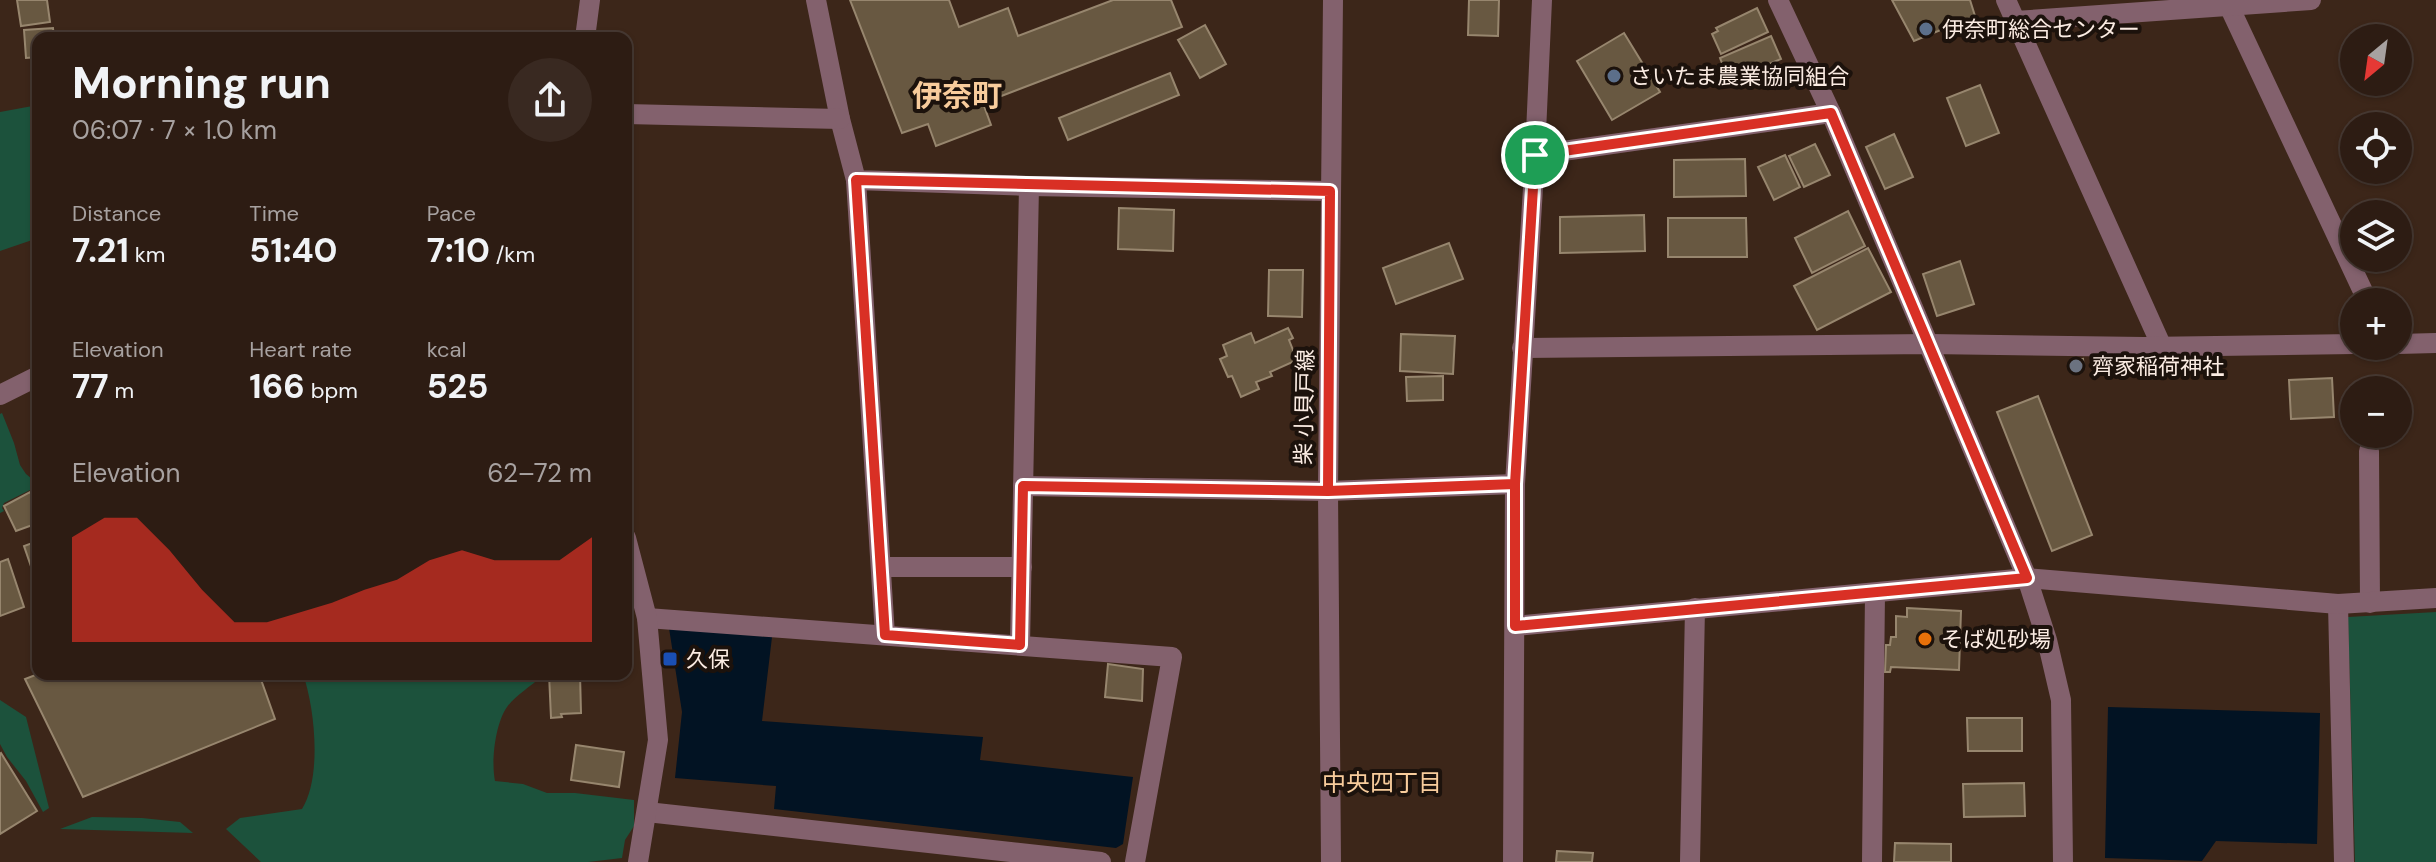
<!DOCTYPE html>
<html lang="en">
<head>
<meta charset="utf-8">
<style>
	body { margin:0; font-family:"DM Sans","Noto Sans JP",sans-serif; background:#392921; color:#f1f3f6; height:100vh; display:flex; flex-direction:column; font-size:30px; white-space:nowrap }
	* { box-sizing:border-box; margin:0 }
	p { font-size:26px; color:#a7a1a0 }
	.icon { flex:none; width:44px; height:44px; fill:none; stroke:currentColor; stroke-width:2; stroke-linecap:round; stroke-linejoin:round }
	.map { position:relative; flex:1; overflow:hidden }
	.details { position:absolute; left:32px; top:32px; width:600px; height:648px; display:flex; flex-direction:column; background:#2d1c13; border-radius:16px; box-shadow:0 2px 6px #0004,0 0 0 2px #483a33 }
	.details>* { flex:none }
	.needle { width:52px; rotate:209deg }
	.buttons { position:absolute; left:2340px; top:24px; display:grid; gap:16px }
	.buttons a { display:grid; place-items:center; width:72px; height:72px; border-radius:50%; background:#2d1c13; box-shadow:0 2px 6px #0004,0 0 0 2px #483a33; font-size:40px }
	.pin { position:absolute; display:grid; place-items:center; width:68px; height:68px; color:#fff; margin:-34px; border:4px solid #fff; border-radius:50%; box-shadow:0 2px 8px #0007 }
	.round { display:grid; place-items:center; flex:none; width:84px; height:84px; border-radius:42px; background:#392921 }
	.summary { display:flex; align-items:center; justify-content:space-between; height:136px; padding:0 40px }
	h1 { font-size:44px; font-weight:700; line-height:60px }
	.stats { display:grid; grid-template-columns:repeat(3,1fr); gap:12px; height:136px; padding:8px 40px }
	.stats div { display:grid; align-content:center }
	.stats b { font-size:34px; font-weight:700 }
	.stats small { font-size:22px; font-weight:400 }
	.stats p { font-size:22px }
	.chart { height:224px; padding:16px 40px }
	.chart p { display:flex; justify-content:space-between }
	.chart svg { width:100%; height:144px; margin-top:8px; fill:#d93025; opacity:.7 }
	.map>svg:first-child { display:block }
	.green { fill:#1c523c }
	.water { fill:#021323 }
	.building { fill:#685841; stroke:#97866e; stroke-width:2 }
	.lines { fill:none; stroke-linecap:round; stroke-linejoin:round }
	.minor { stroke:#83616d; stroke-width:20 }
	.tertiary { stroke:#83616d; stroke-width:20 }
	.route-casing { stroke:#fff; stroke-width:16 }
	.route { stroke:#d93025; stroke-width:10 }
	.service-dot { fill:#5c6f8a; stroke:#1c120c; stroke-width:3 }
	.worship-dot { fill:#6b7280; stroke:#1c120c; stroke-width:3 }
	.food-dot { fill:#e8710a; stroke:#1c120c; stroke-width:3 }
	.transit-dot { fill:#1a4fb4; stroke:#1c120c; stroke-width:3 }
	.labels { text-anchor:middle; stroke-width:8; stroke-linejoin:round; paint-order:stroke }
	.poi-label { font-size:22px; fill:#fbece3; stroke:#1c120c; text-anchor:start }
	.street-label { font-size:22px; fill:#fbece3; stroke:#1c120c }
	.neighbourhood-label { font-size:24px; fill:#f8cc9c; stroke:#1c120c }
	.district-label { font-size:30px; font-weight:bold; fill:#f8cc9c; stroke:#1c120c }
</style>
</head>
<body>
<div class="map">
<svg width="2436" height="862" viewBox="0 0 2436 862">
	<rect width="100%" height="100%" fill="#3c2619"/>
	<g class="green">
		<path d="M 38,105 L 38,238 L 0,251 L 0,112 Z"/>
		<path d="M 2,413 L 14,443 L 20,465 L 26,474 L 38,484 L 38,505 L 30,490 L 4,503 L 2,508 L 4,511 L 0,513 L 0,414 Z"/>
		<path d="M 2436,612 L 2436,862 L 2355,862 L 2348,617 Z"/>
		<path d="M 303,674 L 541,674 L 541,677 C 531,686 515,696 507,707 C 495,724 491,762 495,781 L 523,784 L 547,793 L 575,793 L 634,800 L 634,826 L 625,840 L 622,858 L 588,862 L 261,862 L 226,829 L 240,818 L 302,809 C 322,777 315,709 303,674 Z"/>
		<path d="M 0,700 L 26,717 L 49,808 L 43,812 L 26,781 L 7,757 L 0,744 Z"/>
		<path d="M 92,817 L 142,818 L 180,822 L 193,833 L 60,829 Z"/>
	</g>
	<g class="water">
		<path d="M 669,628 L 772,637 L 762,721 L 983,737 L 980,760 L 1133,777 L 1123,844 L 1116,848 L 774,809 L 776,786 L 675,778 L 682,712 Z"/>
		<path d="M 2108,707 L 2320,713 L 2317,844 L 2216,841 L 2202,861 L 2105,858 Z"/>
	</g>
	<g class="building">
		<path d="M 17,0 L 47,0 L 50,22 L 21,26 Z"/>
		<path d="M 850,0 L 949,0 L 959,27 L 1008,8 L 1018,36 L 1113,0 L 1171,0 L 1182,27 L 983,103 L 991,125 L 936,146 L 928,124 L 902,133 Z"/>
		<path d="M 1469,0 L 1499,0 L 1498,36 L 1468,35 Z"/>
		<path d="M 1892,0 L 1970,0 L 1975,16 L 1914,41 Z"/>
		<path d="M 1757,8 L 1768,32 L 1721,54 L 1712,34 L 1718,31 L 1716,28 Z"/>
		<path d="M 1205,25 L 1226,64 L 1200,78 L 1178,40 Z"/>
		<path d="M 53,28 L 54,38 L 38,38 L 38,57 L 26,58 L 24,30 Z"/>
		<path d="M 1624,33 L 1660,92 L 1612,120 L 1577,61 Z"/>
		<path d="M 1771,36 L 1781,59 L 1729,81 L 1720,58 Z"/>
		<path d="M 1170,73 L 1179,95 L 1068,140 L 1059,118 Z"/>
		<path d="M 1980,85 L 1999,133 L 1966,146 L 1947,98 Z"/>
		<path d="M 1894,134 L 1913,177 L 1885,189 L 1866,147 Z"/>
		<path d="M 1815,144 L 1830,175 L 1804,187 L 1789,156 Z"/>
		<path d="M 1785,155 L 1800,187 L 1774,200 L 1758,167 Z"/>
		<path d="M 1745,159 L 1746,196 L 1674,197 L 1674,160 Z"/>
		<path d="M 1119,208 L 1174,210 L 1173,251 L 1118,249 Z"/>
		<path d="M 1848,211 L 1865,246 L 1812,273 L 1795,238 Z"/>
		<path d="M 1644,215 L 1645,251 L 1560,253 L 1560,217 Z"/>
		<path d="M 1668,218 L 1746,218 L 1747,257 L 1668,257 Z"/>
		<path d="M 1449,243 L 1463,279 L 1396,304 L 1383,268 Z"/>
		<path d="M 1868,248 L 1891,292 L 1817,330 L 1794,286 Z"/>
		<path d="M 1960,261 L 1974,304 L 1937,316 L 1923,274 Z"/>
		<path d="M 1269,270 L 1303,270 L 1302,317 L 1268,316 Z"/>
		<path d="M 1288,328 L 1293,338 L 1289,340 L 1297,360 L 1270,372 L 1272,376 L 1256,382 L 1259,389 L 1241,397 L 1232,376 L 1228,377 L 1220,359 L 1227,356 L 1223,345 L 1251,333 L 1255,343 Z"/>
		<path d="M 1401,334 L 1455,336 L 1453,374 L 1400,371 Z"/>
		<path d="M 2083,359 L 2084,368 L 2071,371 L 2070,361 Z"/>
		<path d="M 1443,376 L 1443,400 L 1407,401 L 1406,377 Z"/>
		<path d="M 2332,378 L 2334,417 L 2291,419 L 2289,380 Z"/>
		<path d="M 2038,396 L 2092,535 L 2052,551 L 1997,412 Z"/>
		<path d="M 30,492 L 38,508 L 38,523 L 16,531 L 4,506 Z"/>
		<path d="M 38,541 L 38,577 L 35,578 L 24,546 Z"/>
		<path d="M 8,559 L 24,607 L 0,616 L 0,562 Z"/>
		<path d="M 1907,608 L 1961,611 L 1959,670 L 1891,667 L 1890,672 L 1885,672 L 1886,645 L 1890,645 L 1891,637 L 1896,637 L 1896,616 L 1907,617 Z"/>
		<path d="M 1108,664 L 1143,669 L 1142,701 L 1105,697 Z"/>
		<path d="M 38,674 L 259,674 L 275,719 L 83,797 L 25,679 Z"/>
		<path d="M 549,674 L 580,674 L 581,713 L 561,714 L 562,717 L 551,718 Z"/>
		<path d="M 1967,718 L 2022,718 L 2022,751 L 1968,751 Z"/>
		<path d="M 576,745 L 624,752 L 619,787 L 571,780 Z"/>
		<path d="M 1,753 L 37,811 L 0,834 L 0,754 Z"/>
		<path d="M 2024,783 L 2025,816 L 1964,817 L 1963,784 Z"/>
		<path d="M 1895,843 L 1951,844 L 1951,862 L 1894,862 Z"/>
		<path d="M 1557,851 L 1593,853 L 1592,862 L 1556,862 Z"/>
	</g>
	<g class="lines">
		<g class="minor">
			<path d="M 816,0 L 840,119 L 856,180 L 1029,186 L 1330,191"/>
			<path d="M 2006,0 L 2162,347"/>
			<path d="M 2229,6 L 2368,302"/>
			<path d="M 2015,21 L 2311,0"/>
			<path d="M 626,114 L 840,119"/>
			<path d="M 1535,155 L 1831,113"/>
			<path d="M 856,180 L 885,635"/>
			<path d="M 2398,344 L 2436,343"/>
			<path d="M 1522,348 L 1929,344 L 2144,347 L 2354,344"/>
			<path d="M 0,395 L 38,376"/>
			<path d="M 2369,451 L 2370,603"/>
			<path d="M 1023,486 L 1328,491 L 1515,484"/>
			<path d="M 881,567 L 1022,567"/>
			<path d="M 2338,604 L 2344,862"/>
			<path d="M 647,618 L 1172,657 L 1135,862"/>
			<path d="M 1515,626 L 2027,578 L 2338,604 L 2436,598"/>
			<path d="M 1020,645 L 1029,186"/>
			<path d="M 647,812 L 1101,862"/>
			<path d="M 1513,862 L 1515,484 L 1535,155 L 1542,0"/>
			<path d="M 1690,862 L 1695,608"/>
			<path d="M 1872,862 L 1875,593"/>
		</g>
		<g class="tertiary">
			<path d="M 1778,0 L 1831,113 L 2027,578 L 2047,640 L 2061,700 L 2063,862"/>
			<path d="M 585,38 L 590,0"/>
			<path d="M 626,538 L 647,618 L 658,740 L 638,862"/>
			<path d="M 1331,862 L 1328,491 L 1333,0"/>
		</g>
	</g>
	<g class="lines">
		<g class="route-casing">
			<path id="route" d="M 1535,155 L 1515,484 L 1328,491 L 1023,486 L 1020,645 L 885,635 L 856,180 L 1330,191 L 1328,491 L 1515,484 L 1515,626 L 2027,578 L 1831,113 L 1535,155"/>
		</g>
		<use href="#route" class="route"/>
	</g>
	<g class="service-dot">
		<circle cx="1926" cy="29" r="8"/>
		<circle cx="1614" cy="76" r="8"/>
	</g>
	<circle class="worship-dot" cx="2076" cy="366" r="8"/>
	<circle class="food-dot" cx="1925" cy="639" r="8"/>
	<rect class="transit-dot" x="662" y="651" width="16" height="16" rx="4"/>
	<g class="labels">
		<g class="poi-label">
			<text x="1942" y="37">伊奈町総合センター</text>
			<text x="1630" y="84">さいたま農業協同組合</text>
			<text x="2092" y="374">齊家稲荷神社</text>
			<text x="1941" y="647">そば処砂場</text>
			<text x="686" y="667">久保</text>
		</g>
		<g class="street-label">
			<text transform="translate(1304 407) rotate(-89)" y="8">柴 小貝戸線</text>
		</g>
		<g class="neighbourhood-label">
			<text x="1382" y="791">中央四丁目</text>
		</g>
		<g class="district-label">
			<text x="957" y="106">伊奈町</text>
		</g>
	</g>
</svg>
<div class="buttons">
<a><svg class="needle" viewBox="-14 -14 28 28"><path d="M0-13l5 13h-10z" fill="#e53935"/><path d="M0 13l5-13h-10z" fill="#a7a1a0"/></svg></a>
<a><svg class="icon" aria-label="locate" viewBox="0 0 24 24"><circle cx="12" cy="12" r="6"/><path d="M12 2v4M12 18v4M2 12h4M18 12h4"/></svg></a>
<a><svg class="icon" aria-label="layers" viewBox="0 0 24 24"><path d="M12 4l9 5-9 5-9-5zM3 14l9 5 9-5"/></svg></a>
<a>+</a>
<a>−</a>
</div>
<div class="pin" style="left:1535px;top:155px;background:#1e9e55"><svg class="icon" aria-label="arrive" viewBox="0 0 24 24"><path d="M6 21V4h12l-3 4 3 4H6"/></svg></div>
<section class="details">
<div class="summary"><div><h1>Morning run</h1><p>06:07 · 7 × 1.0 km</p></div><a class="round"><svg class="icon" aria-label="share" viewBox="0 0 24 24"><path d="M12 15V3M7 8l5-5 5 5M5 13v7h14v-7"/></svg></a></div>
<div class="stats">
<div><p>Distance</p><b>7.21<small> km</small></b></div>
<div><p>Time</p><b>51:40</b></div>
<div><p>Pace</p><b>7:10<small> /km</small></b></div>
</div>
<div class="stats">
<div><p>Elevation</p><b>77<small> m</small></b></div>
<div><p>Heart rate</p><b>166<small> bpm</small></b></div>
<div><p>kcal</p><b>525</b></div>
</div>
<div class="chart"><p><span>Elevation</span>62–72 m</p>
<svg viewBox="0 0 160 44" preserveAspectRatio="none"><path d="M0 44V12L10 6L20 6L30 16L40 28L50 38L60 38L70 35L80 32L90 28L100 25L110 19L120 16L130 19L140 19L150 19L160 12V44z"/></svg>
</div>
</section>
</div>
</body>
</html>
